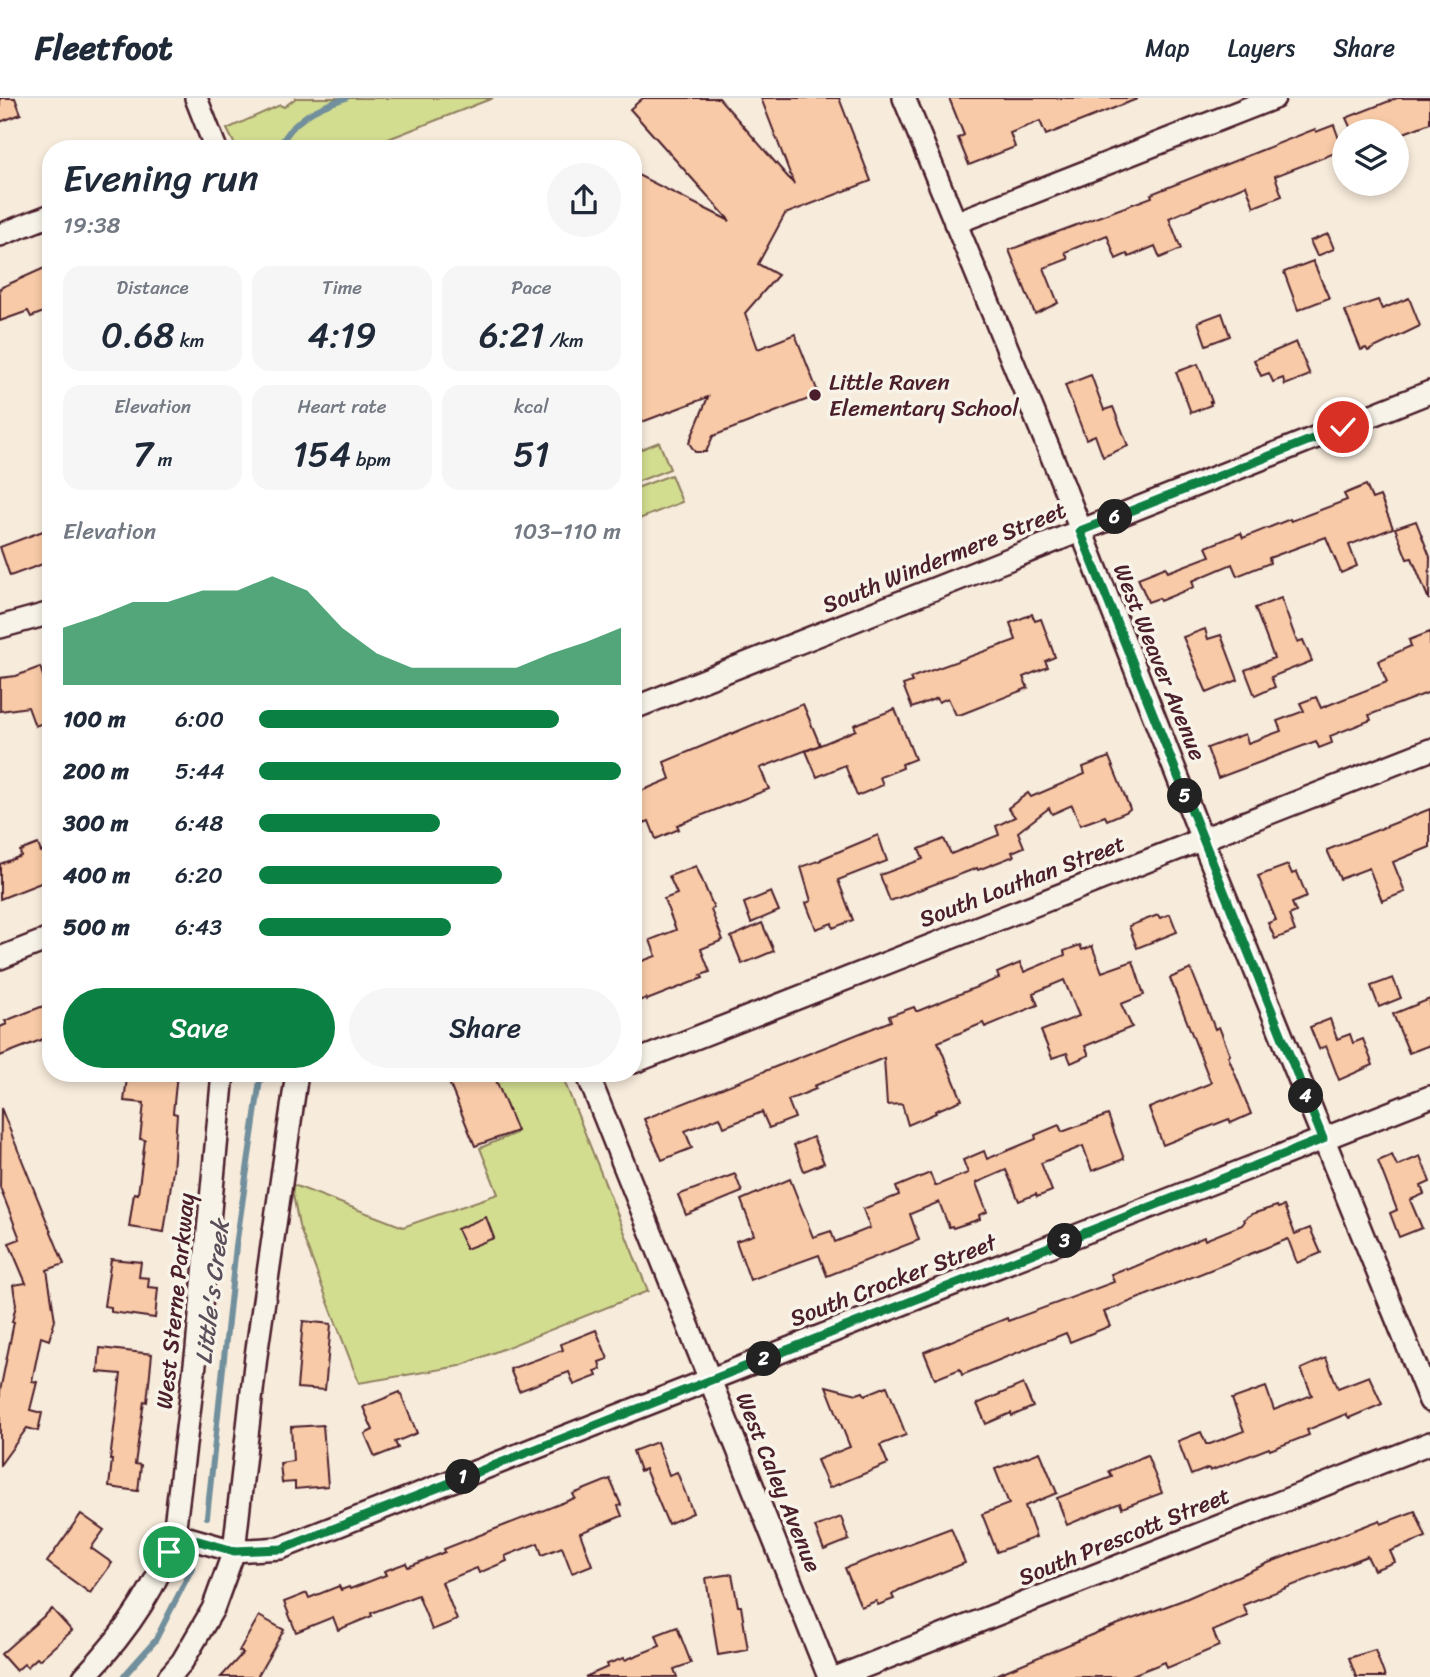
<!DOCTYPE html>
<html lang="en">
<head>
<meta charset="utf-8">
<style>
	body { margin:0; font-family:Sriracha,sans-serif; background:#f6f6f7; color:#1f2937; height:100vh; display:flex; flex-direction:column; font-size:26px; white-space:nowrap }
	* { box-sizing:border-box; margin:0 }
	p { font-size:23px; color:#747a83 }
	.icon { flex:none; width:38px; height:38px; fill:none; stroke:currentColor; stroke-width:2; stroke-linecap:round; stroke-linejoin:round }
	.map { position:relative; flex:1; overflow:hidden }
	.panel { position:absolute; left:42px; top:42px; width:600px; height:942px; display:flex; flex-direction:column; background:#fff; border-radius:28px; box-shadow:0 4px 10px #0003 }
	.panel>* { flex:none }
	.buttons { position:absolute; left:1332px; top:21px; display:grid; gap:14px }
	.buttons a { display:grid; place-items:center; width:77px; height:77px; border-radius:50%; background:#fff; box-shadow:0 4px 10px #0003; font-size:35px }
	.pin { position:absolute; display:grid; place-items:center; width:60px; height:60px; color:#fff; margin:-30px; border:4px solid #fff; border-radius:50%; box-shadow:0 2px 7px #0007 }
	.km { position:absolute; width:35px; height:35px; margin:-18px; border-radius:50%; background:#222; color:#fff; font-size:19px; line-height:35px; text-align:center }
	.round { display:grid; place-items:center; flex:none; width:74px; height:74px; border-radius:37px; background:#f6f6f7 }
	.head { display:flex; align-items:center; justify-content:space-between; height:119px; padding:0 21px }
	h1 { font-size:38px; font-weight:600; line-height:52px }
	.figures { display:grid; grid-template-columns:repeat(3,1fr); gap:10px; height:119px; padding:7px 21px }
	.figures div { display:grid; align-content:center; border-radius:18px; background:#f6f6f7; text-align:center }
	.figures b { font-size:35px; font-weight:600 }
	.figures small { font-size:19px; font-weight:400 }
	.figures p { font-size:19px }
	.chart { height:196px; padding:14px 21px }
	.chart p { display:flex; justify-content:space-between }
	.chart svg { width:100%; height:126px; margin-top:7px; fill:#0b8043; opacity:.7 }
	.cta { display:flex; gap:14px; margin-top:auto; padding:14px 21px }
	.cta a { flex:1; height:80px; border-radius:42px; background:#0b8043; color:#fff; font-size:28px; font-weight:600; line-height:80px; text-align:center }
	.cta a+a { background:#f6f6f7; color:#1f2937 }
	ul { padding:0 21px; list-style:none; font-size:23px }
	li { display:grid; grid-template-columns:112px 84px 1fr; align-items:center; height:52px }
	li i { height:18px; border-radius:9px; background:#0b8043 }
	header { display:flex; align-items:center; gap:42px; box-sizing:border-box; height:98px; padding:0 35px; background:#fff; border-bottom:2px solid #e0e1e3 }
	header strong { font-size:33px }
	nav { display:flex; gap:38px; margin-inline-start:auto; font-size:24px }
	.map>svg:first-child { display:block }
	.green { fill:#d3dd90; stroke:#8e7e5e; stroke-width:2 }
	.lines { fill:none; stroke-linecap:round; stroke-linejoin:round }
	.stream { stroke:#718f9c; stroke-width:6 }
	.building { fill:#f8caa7; stroke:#4a1f2b; stroke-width:2 }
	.minor-casing { stroke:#4a1f2b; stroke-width:26 }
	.minor { stroke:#f7f3e8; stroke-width:21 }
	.route-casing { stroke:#fff; stroke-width:14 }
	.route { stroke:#0b8043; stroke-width:9 }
	.poi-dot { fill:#4a1f2b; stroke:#f7f3e8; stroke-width:2.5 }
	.labels { text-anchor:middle; stroke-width:7; stroke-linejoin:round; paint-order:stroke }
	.poi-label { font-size:23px; fill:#4a1f2b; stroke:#f7f3e8; text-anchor:start }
	.street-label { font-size:23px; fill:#4a1f2b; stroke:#f7f3e8 }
	.water-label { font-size:24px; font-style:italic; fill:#5a4e5a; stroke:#f7f3e8 }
</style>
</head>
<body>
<header>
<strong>Fleetfoot</strong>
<nav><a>Map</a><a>Layers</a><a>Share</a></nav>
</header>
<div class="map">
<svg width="1430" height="1579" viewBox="0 0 1430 1579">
	<rect width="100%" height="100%" fill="#f7ebdb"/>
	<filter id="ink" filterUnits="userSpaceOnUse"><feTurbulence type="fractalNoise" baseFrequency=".0143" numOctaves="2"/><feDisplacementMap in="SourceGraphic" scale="14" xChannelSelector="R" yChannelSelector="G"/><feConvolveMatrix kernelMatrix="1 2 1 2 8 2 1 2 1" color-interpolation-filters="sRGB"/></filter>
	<g filter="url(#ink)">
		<g class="green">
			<path d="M 296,0 L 493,0 L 363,51 L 237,51 L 227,31 L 280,7 L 284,9 Z"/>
			<path d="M 659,344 L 670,371 L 634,385 L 634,354 Z"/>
			<path d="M 671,377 L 682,404 L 634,423 L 634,391 Z"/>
			<path d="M 491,975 L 561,975 L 648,1193 L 460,1268 L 359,1285 L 299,1128 L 291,1086 L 403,1129 L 498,1096 L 480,1050 L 516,1035 Z"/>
		</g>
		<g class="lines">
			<g class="stream">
				<path d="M 278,51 C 293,21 315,10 346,0"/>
				<path d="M 207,1419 L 236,1148 L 261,975"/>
				<path d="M 123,1579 L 155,1543 L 192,1470"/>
			</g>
		</g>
		<g class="building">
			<path d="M 0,0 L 15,0 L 21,16 L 0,24 Z"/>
			<path d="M 643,0 L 719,0 L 794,86 L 761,0 L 839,0 L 871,83 L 785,116 L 758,166 L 778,177 L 745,215 L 758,251 L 795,236 L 819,297 L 713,338 L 706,354 L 695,354 L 689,345 L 708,299 L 634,327 L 634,75 L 730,123 L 630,11 Z"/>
			<path d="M 949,0 L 1137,0 L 1137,1 L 1046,37 L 1040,23 L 1010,35 L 1015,49 L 969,67 L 958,40 L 964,37 Z"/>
			<path d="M 1397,0 L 1430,0 L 1430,25 L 1396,38 L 1396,33 L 1352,33 L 1346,20 Z"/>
			<path d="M 1334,27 L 1343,52 L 1275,78 L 1282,98 L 1254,109 L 1246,87 L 1169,120 L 1181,151 L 1160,160 L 1155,148 L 1129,159 L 1127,156 L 1116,161 L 1107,137 L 1065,154 L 1068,161 L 1044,170 L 1058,205 L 1035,216 L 1009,152 L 1152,99 L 1151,96 L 1315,31 L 1316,34 Z"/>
			<path d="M 1328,136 L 1334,151 L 1317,158 L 1310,143 Z"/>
			<path d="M 1313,163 L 1329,200 L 1298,212 L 1284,174 Z"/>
			<path d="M 51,167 L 51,211 L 31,219 L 28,213 L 0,223 L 0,190 Z"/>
			<path d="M 1409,200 L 1420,228 L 1368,253 L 1366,250 L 1361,252 L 1345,213 L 1378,202 L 1382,211 Z"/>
			<path d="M 1222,215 L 1230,238 L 1206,247 L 1198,224 Z"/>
			<path d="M 1296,244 L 1310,277 L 1285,287 L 1283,280 L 1273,284 L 1269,275 L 1261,278 L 1254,262 Z"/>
			<path d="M 1198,266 L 1212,304 L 1210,304 L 1211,307 L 1191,315 L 1176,274 Z"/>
			<path d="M 1091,277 L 1104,312 L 1113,309 L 1128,348 L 1103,359 L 1095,337 L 1086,341 L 1065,287 Z"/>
			<path d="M 1366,387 L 1372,401 L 1380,398 L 1393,430 L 1349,447 L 1357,468 L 1341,475 L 1326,439 L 1269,460 L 1270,465 L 1237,478 L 1232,466 L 1192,483 L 1194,489 L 1160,503 L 1159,500 L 1148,504 L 1138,480 L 1166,469 L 1168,474 L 1210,458 L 1206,449 L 1241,435 L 1243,440 L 1290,421 L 1291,423 L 1347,402 L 1344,396 Z"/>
			<path d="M 1416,423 L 1430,459 L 1429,502 L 1412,460 L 1407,461 L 1395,430 Z"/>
			<path d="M 51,430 L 51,463 L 10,478 L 0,449 Z"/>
			<path d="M 1281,500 L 1297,544 L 1303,542 L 1312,563 L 1271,579 L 1275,589 L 1255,598 L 1245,572 L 1274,560 L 1255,510 Z"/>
			<path d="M 1032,516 L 1035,523 L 1041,521 L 1055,559 L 1045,563 L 1048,569 L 1023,579 L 1028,590 L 962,616 L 956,617 L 948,600 L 939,604 L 937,600 L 912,610 L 903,587 L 912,584 L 910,580 L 1016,542 L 1010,525 Z"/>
			<path d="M 1205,531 L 1208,541 L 1221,537 L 1238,582 L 1207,595 L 1183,539 Z"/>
			<path d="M 1430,534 L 1430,594 L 1369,617 L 1371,622 L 1330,638 L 1332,645 L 1319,650 L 1316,643 L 1218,680 L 1207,650 L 1245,636 L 1248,645 L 1281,633 L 1277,623 L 1304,613 L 1300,605 L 1316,599 L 1321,610 L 1387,584 L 1378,563 L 1411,548 L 1409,542 Z"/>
			<path d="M 40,569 L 47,589 L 51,587 L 51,622 L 35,628 L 28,609 L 0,613 L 0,580 L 16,578 Z"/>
			<path d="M 803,606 L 820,647 L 760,670 L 769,691 L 677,727 L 679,731 L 656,741 L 649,723 L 634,729 L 634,696 L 670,681 L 664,664 Z"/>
			<path d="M 895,611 L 915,661 L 902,666 L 903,670 L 880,679 L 883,687 L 857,698 L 845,667 L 817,679 L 806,653 L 856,632 L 854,627 Z"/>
			<path d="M 1109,659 L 1130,711 L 1126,714 L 1107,722 L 1105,718 L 1080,727 L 1072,707 L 1052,716 L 1049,710 L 1018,734 L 1024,749 L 1012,754 L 1014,758 L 978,772 L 977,770 L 890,803 L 880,777 L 923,761 L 919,751 L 944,741 L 951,756 L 999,737 L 996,728 L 1015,719 L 1008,710 L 1028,695 L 1031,699 L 1085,676 L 1083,669 Z"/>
			<path d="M 1430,711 L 1430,749 L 1393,764 L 1405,794 L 1382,803 L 1369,770 L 1340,781 L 1327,752 Z"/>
			<path d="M 878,737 L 887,763 L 838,782 L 853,822 L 833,830 L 832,825 L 816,831 L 806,805 L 811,803 L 801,769 L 821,762 L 821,761 Z"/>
			<path d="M 38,746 L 41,754 L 51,750 L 51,781 L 0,801 L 0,766 L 21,758 L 20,753 Z"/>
			<path d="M 1288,767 L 1292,776 L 1297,774 L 1307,799 L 1292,805 L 1296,814 L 1289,817 L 1295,833 L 1275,841 L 1268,825 L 1276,822 L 1258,778 Z"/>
			<path d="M 696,768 L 714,810 L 711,812 L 723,842 L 701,851 L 710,874 L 701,877 L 703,880 L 647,902 L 646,900 L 634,905 L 634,866 L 656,858 L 650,842 L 676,832 L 664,801 L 677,796 L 669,778 Z"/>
			<path d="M 771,794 L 779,813 L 751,825 L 744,805 Z"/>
			<path d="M 1170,816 L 1177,834 L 1137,850 L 1129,828 L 1158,817 L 1160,820 Z"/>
			<path d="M 762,825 L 774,853 L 742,866 L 731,839 Z"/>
			<path d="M 1080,847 L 1082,852 L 1092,848 L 1102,874 L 1133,863 L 1144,897 L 1121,906 L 1132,929 L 1085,948 L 1089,957 L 1071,965 L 1067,955 L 1052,960 L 1041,933 L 1079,918 L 1064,882 L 1033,895 L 1038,907 L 985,929 L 983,925 L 938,944 L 962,1002 L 935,1013 L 936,1015 L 908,1027 L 902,1006 L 887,1007 L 884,960 L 814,988 L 816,991 L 788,1002 L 795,1020 L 769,1030 L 762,1014 L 724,1029 L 720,1019 L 685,1033 L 692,1050 L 662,1062 L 644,1021 L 891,923 L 889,918 L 914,909 L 916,913 L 918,913 L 999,880 L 997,875 L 1020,865 L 1024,874 L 1065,857 L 1064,853 Z"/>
			<path d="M 1191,871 L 1215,931 L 1219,929 L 1230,957 L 1228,958 L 1251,1016 L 1231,1025 L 1229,1021 L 1163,1047 L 1149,1010 L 1211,985 L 1170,880 Z"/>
			<path d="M 1393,880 L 1401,900 L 1379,909 L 1371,888 Z"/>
			<path d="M 1430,901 L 1430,947 L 1409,955 L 1393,916 Z"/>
			<path d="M 51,905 L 51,938 L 0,958 L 0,929 L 7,926 L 5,923 Z"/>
			<path d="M 1330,921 L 1337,941 L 1350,936 L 1353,945 L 1363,941 L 1373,967 L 1339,982 L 1326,948 L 1319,951 L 1310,929 Z"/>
			<path d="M 147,975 L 177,975 L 173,1015 L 177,1016 L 173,1073 L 164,1134 L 129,1129 L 134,1095 L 138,1096 L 145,1042 L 140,1041 L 144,1005 L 124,1003 L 127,980 L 146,982 Z"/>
			<path d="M 445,975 L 493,975 L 517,1033 L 475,1048 Z"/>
			<path d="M 1,1010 L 64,1166 L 47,1172 L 55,1222 L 49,1242 L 41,1239 L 32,1283 L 37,1284 L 30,1312 L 42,1315 L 38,1333 L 27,1330 L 0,1367 L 0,1293 L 14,1224 L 12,1224 L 16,1207 L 13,1187 L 26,1185 L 9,1145 L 20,1141 L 0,1089 Z"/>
			<path d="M 1108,1017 L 1124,1061 L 1092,1073 L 1083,1048 L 1041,1065 L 1052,1093 L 1037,1099 L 1036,1096 L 1019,1103 L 1006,1072 L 976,1085 L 987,1114 L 979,1117 L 980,1121 L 953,1130 L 952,1128 L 949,1129 L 939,1104 L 910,1116 L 919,1142 L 827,1178 L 819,1157 L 750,1182 L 736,1143 L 754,1137 L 741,1102 L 790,1081 L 813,1139 L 831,1133 L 835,1144 L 870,1130 L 863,1111 L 899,1097 L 896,1089 L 930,1075 L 935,1088 L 968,1075 L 963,1062 L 984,1053 L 987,1061 L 1036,1041 L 1035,1037 L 1059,1027 L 1062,1034 Z"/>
			<path d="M 813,1039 L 824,1065 L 804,1073 L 794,1047 Z"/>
			<path d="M 1392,1057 L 1397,1068 L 1420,1058 L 1430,1084 L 1421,1088 L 1424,1096 L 1410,1102 L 1422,1130 L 1399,1139 L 1390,1115 L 1397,1112 L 1378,1063 Z"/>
			<path d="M 735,1076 L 742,1094 L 686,1117 L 678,1097 Z"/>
			<path d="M 1277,1108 L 1278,1110 L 1284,1108 L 1295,1136 L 1310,1130 L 1321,1155 L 1297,1165 L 1288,1141 L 1104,1214 L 1110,1228 L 1070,1244 L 1066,1235 L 962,1277 L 960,1271 L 935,1281 L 924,1254 L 1007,1220 L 1008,1223 L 1114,1184 L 1111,1176 L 1126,1170 L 1127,1172 L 1204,1139 L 1205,1142 L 1242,1127 L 1245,1123 L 1244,1121 L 1252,1116 Z"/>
			<path d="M 486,1119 L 494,1140 L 466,1151 L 457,1131 Z"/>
			<path d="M 111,1161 L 141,1164 L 139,1179 L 149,1180 L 148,1189 L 158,1190 L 155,1220 L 111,1214 L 111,1209 L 104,1208 Z"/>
			<path d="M 303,1223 L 331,1226 L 325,1292 L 297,1290 Z"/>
			<path d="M 596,1232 L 608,1261 L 599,1264 L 601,1271 L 595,1273 L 597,1278 L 574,1287 L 569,1274 L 519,1293 L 510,1271 L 563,1252 L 561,1246 Z"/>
			<path d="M 100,1250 L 152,1256 L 147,1304 L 144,1303 L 135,1366 L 141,1367 L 138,1393 L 109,1389 L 112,1362 L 110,1362 L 121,1276 L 98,1274 Z"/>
			<path d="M 1326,1260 L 1338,1290 L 1369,1278 L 1382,1306 L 1349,1320 L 1346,1316 L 1307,1332 L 1309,1337 L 1270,1352 L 1269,1350 L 1210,1373 L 1209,1370 L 1191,1377 L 1178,1343 L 1201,1334 L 1206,1346 L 1210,1346 L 1244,1333 L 1232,1301 L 1266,1289 L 1274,1312 L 1312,1297 L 1301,1271 Z"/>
			<path d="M 1023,1286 L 1033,1309 L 1012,1318 L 1011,1315 L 986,1326 L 977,1306 Z"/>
			<path d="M 826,1288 L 857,1296 L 863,1294 L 865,1297 L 887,1288 L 906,1337 L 880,1347 L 888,1366 L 829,1390 L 817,1362 L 850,1349 Z"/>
			<path d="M 400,1294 L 417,1335 L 395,1344 L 398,1350 L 375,1359 L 365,1336 L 373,1332 L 363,1309 Z"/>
			<path d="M 323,1327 L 328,1388 L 295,1391 L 295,1384 L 282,1385 L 280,1365 L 293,1363 L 291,1329 Z"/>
			<path d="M 657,1344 L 669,1377 L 677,1374 L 693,1415 L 668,1426 L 645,1371 L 640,1373 L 633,1353 Z"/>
			<path d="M 1040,1354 L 1057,1395 L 1025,1408 L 1036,1439 L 997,1454 L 982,1416 L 1009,1406 L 995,1371 Z"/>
			<path d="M 1147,1357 L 1162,1395 L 1122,1410 L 1120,1405 L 1067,1427 L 1057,1400 L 1112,1379 L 1109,1373 Z"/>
			<path d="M 610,1381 L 621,1407 L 618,1408 L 622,1418 L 580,1435 L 592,1467 L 572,1475 L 562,1449 L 542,1457 L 538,1445 L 505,1458 L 507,1463 L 479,1475 L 477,1470 L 442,1484 L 457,1522 L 432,1532 L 418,1497 L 371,1515 L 372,1518 L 338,1532 L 333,1519 L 296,1534 L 284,1504 L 307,1495 L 309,1500 L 339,1488 L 341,1492 L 349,1489 L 350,1491 L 386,1477 L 384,1473 L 406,1465 L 408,1469 L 445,1454 L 444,1451 L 575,1400 L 573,1396 Z"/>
			<path d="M 1415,1413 L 1426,1439 L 1390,1453 L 1395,1464 L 1374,1472 L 1367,1458 L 1243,1507 L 1248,1518 L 1213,1533 L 1219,1548 L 1167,1570 L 1165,1564 L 1127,1579 L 991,1579 L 1108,1530 L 1183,1502 L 1268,1465 L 1380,1422 L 1381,1426 Z"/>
			<path d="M 81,1416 L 104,1432 L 91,1450 L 112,1465 L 90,1495 L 47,1464 Z"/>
			<path d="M 841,1419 L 849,1442 L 824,1452 L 815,1429 Z"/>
			<path d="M 951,1430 L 965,1465 L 899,1492 L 892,1497 L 894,1501 L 878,1507 L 876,1503 L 861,1509 L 845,1470 Z"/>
			<path d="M 732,1476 L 738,1508 L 741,1508 L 748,1552 L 718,1557 L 706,1480 Z"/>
			<path d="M 52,1511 L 72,1533 L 39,1562 L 37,1560 L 27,1569 L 24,1566 L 16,1573 L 1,1556 Z"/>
			<path d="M 259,1518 L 284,1532 L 257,1579 L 221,1579 L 243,1555 L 239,1553 Z"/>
			<path d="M 677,1529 L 691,1565 L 674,1571 L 677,1579 L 585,1579 L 608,1569 L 607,1566 L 624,1560 L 625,1562 L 660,1548 L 656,1537 Z"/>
			<path d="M 1375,1552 L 1385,1579 L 1356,1579 L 1349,1560 Z"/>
		</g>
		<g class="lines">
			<g class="minor-casing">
				<g id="minor">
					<path d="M 196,0 L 216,51"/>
					<path d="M 904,0 L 1055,366 L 1202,741 L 1430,1303"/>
					<path d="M 955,125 L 1274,0"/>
					<path d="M 0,137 L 51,117"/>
					<path d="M 0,529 L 51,515"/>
					<path d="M 634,610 L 1430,294"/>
					<path d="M 0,860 L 51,840"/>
					<path d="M 634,964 L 1430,652"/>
					<path d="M 587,975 L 829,1579"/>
					<path d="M 174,1436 L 234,1453 L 281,1450 L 1430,999"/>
					<path d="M 84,1579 C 123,1538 158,1491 174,1436 L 197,1250 L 223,975"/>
					<path d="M 169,1579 L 182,1564 L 213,1511 L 234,1453 L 256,1258 L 297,975"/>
					<path d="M 838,1579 L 1430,1345"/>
				</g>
			</g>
			<use href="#minor" class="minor"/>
		</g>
	</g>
	<g class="lines" filter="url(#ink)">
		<g class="route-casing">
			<path id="route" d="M 169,1454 L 174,1436 L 234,1453 L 282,1451 L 1323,1041 L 1080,433 L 1343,329"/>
		</g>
		<use href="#route" class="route"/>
	</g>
	<circle class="poi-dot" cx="815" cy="297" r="7"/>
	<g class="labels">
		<g class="poi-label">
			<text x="829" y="292">Little Raven<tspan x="829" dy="26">Elementary School</tspan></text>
		</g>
		<g class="street-label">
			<text transform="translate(944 459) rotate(-22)" y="8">South Windermere Street</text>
			<text transform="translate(1160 564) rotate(68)" y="8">West Weaver Avenue</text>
			<text transform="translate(1022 783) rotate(-21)" y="8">South Louthan Street</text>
			<text transform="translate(893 1182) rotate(-21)" y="8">South Crocker Street</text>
			<text transform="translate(175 1203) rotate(-84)" y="8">West Sterne Parkway</text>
			<text transform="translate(779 1384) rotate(68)" y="8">West Caley Avenue</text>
			<text transform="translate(1124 1438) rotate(-22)" y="8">South Prescott Street</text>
		</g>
		<g class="water-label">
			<text transform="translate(212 1194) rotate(-83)" y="8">Little's Creek</text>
		</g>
	</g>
</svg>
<div class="buttons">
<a><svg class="icon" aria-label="layers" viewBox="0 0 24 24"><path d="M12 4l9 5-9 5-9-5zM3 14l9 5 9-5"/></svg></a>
</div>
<div class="pin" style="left:169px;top:1454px;background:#1e9e55"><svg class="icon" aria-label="arrive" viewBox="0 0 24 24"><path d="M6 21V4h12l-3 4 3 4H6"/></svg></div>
<div class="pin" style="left:1343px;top:329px;background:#d93025"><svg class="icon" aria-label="check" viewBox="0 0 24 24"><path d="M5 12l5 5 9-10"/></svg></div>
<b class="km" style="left:463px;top:1379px">1</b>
<b class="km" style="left:764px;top:1261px">2</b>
<b class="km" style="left:1065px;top:1143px">3</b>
<b class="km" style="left:1306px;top:998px">4</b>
<b class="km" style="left:1185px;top:698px">5</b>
<b class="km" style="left:1115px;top:419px">6</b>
<section class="panel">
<div class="head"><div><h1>Evening run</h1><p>19:38</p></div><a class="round"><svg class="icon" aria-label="share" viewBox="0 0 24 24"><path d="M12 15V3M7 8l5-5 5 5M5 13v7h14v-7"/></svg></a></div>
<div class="figures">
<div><p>Distance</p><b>0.68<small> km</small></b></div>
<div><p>Time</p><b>4:19</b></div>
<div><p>Pace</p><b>6:21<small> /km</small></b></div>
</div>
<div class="figures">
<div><p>Elevation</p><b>7<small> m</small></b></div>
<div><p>Heart rate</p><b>154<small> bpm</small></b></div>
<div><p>kcal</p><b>51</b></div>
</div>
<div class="chart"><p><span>Elevation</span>103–110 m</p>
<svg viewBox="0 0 160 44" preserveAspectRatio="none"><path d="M0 44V24L10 20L20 15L30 15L40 11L50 11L60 6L70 11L80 24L90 33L100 38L110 38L120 38L130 38L140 33L150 29L160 24V44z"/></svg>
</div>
<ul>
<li><b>100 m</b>6:00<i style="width:83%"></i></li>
<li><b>200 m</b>5:44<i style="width:100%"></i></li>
<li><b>300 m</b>6:48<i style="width:50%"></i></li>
<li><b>400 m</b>6:20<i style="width:67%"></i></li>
<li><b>500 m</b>6:43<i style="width:53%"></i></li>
</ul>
<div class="cta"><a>Save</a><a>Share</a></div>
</section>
</div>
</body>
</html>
